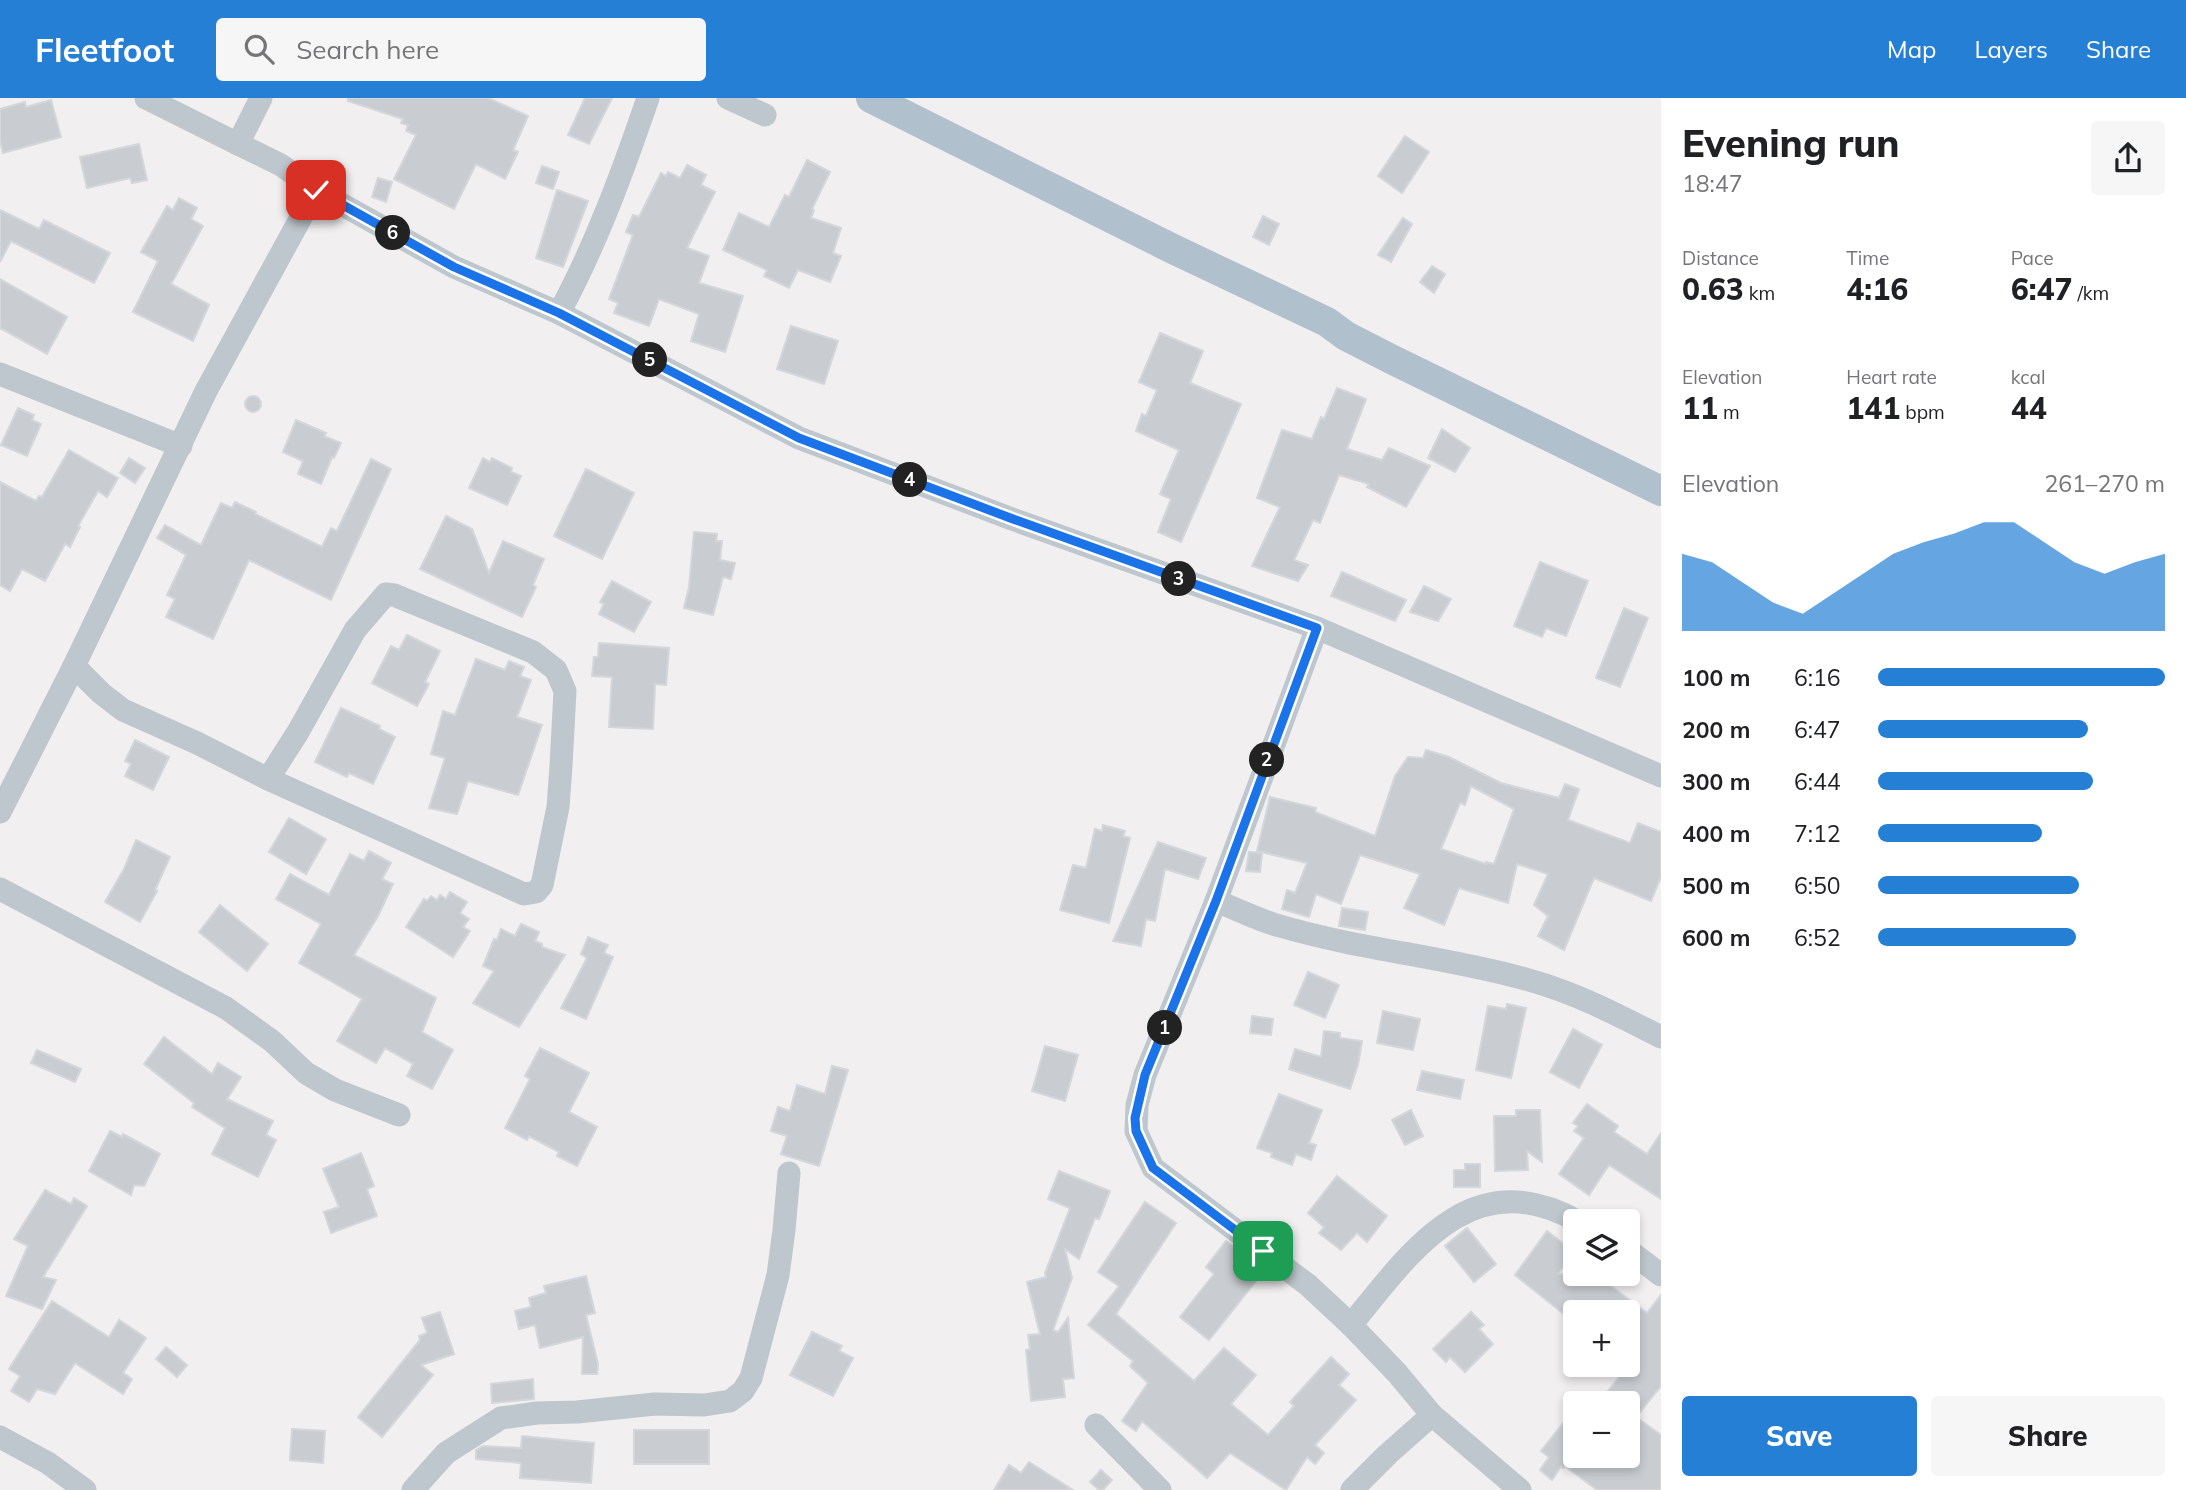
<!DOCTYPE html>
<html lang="en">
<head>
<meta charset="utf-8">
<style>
	body { margin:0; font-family:Mulish,sans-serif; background:#f6f6f6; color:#202124; height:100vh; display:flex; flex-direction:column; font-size:26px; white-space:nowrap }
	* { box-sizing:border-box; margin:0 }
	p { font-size:23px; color:#757577 }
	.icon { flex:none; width:38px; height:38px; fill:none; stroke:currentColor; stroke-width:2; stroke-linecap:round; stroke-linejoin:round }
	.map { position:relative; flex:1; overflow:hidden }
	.panel { display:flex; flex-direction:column; background:#fff; width:525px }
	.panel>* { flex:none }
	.tools { position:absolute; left:1563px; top:1111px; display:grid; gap:14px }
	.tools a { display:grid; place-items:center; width:77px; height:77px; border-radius:7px; background:#fff; box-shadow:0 4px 10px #0003; font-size:35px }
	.pin { position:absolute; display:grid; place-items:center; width:60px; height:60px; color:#fff; margin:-30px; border-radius:14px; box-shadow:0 4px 10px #0006 }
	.km { position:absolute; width:35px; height:35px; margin:-18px; border-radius:50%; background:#222; color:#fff; font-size:19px; line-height:35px; text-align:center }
	.round { display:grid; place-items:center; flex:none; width:74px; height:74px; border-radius:7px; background:#f6f6f6 }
	.overview { display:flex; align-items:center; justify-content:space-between; height:119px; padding:0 21px }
	h1 { font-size:38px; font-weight:800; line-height:52px }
	.metrics { display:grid; grid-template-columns:repeat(3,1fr); gap:10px; height:119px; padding:7px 21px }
	.metrics div { display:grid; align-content:center }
	.metrics b { font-size:30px; font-weight:800 }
	.metrics small { font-size:19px; font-weight:400 }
	.metrics p { font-size:19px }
	.chart { height:196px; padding:14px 21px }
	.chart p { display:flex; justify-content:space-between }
	.chart svg { width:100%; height:126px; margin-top:7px; fill:#257fd5; opacity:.7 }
	.button { display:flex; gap:14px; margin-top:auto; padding:14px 21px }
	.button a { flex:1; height:80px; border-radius:7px; background:#257fd5; color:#fff; font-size:28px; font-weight:800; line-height:80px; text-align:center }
	.button a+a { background:#f6f6f6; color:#202124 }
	ul { padding:0 21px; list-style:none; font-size:23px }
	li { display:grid; grid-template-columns:112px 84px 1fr; align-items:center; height:52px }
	li i { height:18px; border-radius:9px; background:#257fd5 }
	header { display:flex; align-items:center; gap:42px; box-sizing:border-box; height:98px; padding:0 35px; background:#257fd5; color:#fff }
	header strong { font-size:33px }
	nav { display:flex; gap:38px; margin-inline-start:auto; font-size:24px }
	.search { width:490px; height:63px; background:#f6f6f6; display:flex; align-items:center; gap:18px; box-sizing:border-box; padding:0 24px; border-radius:7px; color:#757577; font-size:26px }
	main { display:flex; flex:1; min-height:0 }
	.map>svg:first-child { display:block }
	.building { fill:#c9cdd1; stroke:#d3d6da; stroke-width:2; fill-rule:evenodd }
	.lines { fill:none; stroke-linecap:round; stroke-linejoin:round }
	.minor { stroke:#bec7cd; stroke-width:23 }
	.major { stroke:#b0c0cc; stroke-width:30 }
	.route-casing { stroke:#fff; stroke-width:14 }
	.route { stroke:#1a73e8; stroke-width:9 }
</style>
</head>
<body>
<header>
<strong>Fleetfoot</strong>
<div class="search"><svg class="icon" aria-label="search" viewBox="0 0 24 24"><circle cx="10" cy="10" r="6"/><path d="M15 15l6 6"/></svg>Search here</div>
<nav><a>Map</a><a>Layers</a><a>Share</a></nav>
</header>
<main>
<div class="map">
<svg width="1661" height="1392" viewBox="0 0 1661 1392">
	<rect width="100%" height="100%" fill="#f1efef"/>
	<g class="building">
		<path d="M 348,0 L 488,0 L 528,18 L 513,52 L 518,54 L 505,81 L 476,66 L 454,111 L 394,81 L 416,37 L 406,33 L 408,27 L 401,25 L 403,21 L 348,3 Z"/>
		<path d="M 585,0 L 612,0 L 589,46 L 568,37 Z"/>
		<path d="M 51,2 L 61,39 L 3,55 L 0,43 L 0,11 L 25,4 L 26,9 Z"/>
		<path d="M 1405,38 L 1429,54 L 1402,95 L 1378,78 Z"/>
		<path d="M 139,46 L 147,82 L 132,85 L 130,80 L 87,90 L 80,59 Z"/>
		<path d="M 807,62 L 830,74 L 812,111 L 814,112 L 811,120 L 841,130 L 833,155 L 841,158 L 830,184 L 798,172 L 789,190 L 764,178 L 767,172 L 723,152 L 739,115 L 769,129 L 785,97 L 789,99 Z"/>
		<path d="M 687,67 L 706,77 L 701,87 L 715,94 L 687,150 L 709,158 L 699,185 L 743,198 L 725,254 L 691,243 L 699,216 L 659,201 L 649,228 L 614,215 L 618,205 L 609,201 L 633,137 L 626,134 L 633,117 L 639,119 L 661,75 L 666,78 L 668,74 L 680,80 Z"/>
		<path d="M 542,68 L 559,74 L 553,91 L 536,85 Z"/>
		<path d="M 378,80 L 392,84 L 386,104 L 372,99 Z"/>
		<path d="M 557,92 L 588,103 L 563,169 L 536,160 Z"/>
		<path d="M 179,100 L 197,110 L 191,121 L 203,128 L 171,186 L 209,207 L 193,243 L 133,214 L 158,163 L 141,154 L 167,108 L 173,112 Z"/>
		<path d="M 0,112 L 39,131 L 44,122 L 110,155 L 94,185 L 11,143 L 0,164 Z"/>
		<path d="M 1263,118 L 1279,126 L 1269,147 L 1253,139 Z"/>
		<path d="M 1403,120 L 1412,126 L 1391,164 L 1378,157 Z"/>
		<path d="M 1432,168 L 1445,176 L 1434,195 L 1420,184 Z"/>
		<path d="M 0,181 L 67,219 L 47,256 L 0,230 Z"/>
		<path d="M 791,228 L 838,243 L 824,286 L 777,271 Z"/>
		<path d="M 1160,235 L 1203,253 L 1190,285 L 1241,306 L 1181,444 L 1158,434 L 1171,401 L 1160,396 L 1179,352 L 1136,333 L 1142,316 L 1146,318 L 1157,292 L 1139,284 Z"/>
		<path d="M 1337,290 L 1366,301 L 1347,351 L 1382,362 L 1389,350 L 1430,368 L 1406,409 L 1367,389 L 1369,386 L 1339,377 L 1320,425 L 1313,422 L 1294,462 L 1308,467 L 1298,483 L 1252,468 L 1280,409 L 1257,400 L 1282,332 L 1312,341 L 1321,319 L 1324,321 Z"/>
		<circle cx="253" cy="306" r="8"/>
		<path d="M 18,310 L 34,317 L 32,322 L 41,326 L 27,358 L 1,347 Z"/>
		<path d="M 296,322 L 326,335 L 324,338 L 341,345 L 334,360 L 332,359 L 321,386 L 298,376 L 303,363 L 283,354 Z"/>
		<path d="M 1442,331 L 1470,350 L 1455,374 L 1428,360 Z"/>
		<path d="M 69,352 L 118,380 L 107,399 L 98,393 L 78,428 L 80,429 L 70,449 L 65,446 L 45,483 L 22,471 L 10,493 L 0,487 L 0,384 L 36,403 L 39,398 L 42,399 Z"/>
		<path d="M 129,360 L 145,370 L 135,385 L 120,375 Z"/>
		<path d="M 483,360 L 490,364 L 492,360 L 512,370 L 511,374 L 521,378 L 507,407 L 469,390 Z"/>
		<path d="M 371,361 L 391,371 L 331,502 L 249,462 L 213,541 L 166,519 L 175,501 L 167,497 L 186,457 L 157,440 L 165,427 L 201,447 L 221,405 L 232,410 L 235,404 L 256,414 L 255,416 L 322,449 L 331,430 L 337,433 Z"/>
		<path d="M 586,371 L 634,395 L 602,461 L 554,438 Z"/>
		<path d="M 446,418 L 472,431 L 489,475 L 503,443 L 544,461 L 533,487 L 536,489 L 522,519 L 420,471 Z"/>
		<path d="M 694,434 L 717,436 L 716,443 L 722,443 L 720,462 L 735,465 L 731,481 L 723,479 L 713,517 L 684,510 L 689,489 Z"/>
		<path d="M 1540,464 L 1588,483 L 1566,538 L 1546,530 L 1542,539 L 1514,528 Z"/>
		<path d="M 1342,474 L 1406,502 L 1395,523 L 1331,498 Z"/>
		<path d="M 612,483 L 651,504 L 634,534 L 599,516 L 604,506 L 600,504 Z"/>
		<path d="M 1424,488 L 1451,501 L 1438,523 L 1410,514 Z"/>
		<path d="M 1624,510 L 1648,520 L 1620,589 L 1596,580 Z"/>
		<path d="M 407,537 L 440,553 L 425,584 L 429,586 L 417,608 L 372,585 L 391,548 L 399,552 Z"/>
		<path d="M 599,545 L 669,550 L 666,587 L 655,586 L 653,631 L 609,629 L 612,579 L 592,578 L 594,559 L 598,559 Z"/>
		<path d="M 476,561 L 505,572 L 509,563 L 524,569 L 520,578 L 531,582 L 517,619 L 542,627 L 518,697 L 468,683 L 457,716 L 429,710 L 445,660 L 431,656 L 443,613 L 455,617 Z"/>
		<path d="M 341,610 L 380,628 L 379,631 L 395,639 L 373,686 L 349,675 L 347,679 L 315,664 Z"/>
		<path d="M 135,642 L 169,659 L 153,692 L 125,678 L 131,666 L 125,663 Z"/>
		<path d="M 1426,652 L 1449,659 L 1501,685 L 1559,700 L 1565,686 L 1579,691 L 1568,722 L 1630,745 L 1638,725 L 1661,734 L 1661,779 L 1651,803 L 1594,780 L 1564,852 L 1538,838 L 1548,818 L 1534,807 L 1548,776 L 1517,766 L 1508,805 L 1459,790 L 1444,827 L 1404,810 L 1420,776 L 1360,757 L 1341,806 L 1316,796 L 1309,819 L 1282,811 L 1287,792 L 1295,795 L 1307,765 L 1257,753 L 1270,699 L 1316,710 L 1315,714 L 1375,738 L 1395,678 L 1408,659 L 1423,660 ZM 1471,688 L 1514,711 L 1494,766 L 1486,764 L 1486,766 L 1441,751 L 1460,705 L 1465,707 Z"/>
		<path d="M 289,720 L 326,741 L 306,776 L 269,754 Z"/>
		<path d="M 1103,727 L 1125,733 L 1123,738 L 1130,740 L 1109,825 L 1060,812 L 1073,767 L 1086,770 L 1095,731 L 1102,733 Z"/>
		<path d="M 136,742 L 170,759 L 155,792 L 157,793 L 140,824 L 105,804 L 124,771 Z"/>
		<path d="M 1158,744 L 1206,760 L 1198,781 L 1165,771 L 1155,823 L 1146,821 L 1141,848 L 1113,843 Z"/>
		<path d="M 369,753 L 391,765 L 382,781 L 393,786 L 378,818 L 354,857 L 436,900 L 422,934 L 453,952 L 432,991 L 407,978 L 413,966 L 385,950 L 376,965 L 337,943 L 362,901 L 299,865 L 321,826 L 276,801 L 290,776 L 329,797 L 350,756 L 364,763 Z"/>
		<path d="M 1249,754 L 1262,755 L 1260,774 L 1246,773 Z"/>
		<path d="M 450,794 L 467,804 L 460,815 L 469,821 L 463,829 L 470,833 L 453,859 L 406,829 L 424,801 L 427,803 L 431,798 L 437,802 L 440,797 L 446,801 Z"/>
		<path d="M 220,807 L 268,846 L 247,873 L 199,834 Z"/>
		<path d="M 1342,810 L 1368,814 L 1365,832 L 1339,828 Z"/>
		<path d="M 521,826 L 539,834 L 535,843 L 542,846 L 542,849 L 565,857 L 519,929 L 473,905 L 494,873 L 483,868 L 494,841 L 497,842 L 501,831 L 515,838 Z"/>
		<path d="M 588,839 L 608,847 L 604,855 L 613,859 L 586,921 L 561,910 L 587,860 L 581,856 Z"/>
		<path d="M 1308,874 L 1339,887 L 1325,920 L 1294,907 Z"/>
		<path d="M 1507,906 L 1526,910 L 1511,980 L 1476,972 L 1488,908 L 1506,911 Z"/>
		<path d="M 1383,913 L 1420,921 L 1413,952 L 1377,945 Z"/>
		<path d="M 1252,918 L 1273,921 L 1271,937 L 1250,935 Z"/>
		<path d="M 1573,931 L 1602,947 L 1579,990 L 1550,974 Z"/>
		<path d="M 1324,933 L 1340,935 L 1340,940 L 1362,943 L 1358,967 L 1350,991 L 1289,971 L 1295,951 L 1321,959 Z"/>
		<path d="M 164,939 L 212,976 L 218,965 L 241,979 L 227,1001 L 273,1023 L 266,1037 L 276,1042 L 258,1079 L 212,1056 L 225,1030 L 192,1009 L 194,1005 L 144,966 Z"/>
		<path d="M 1045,948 L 1078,957 L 1065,1003 L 1032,993 Z"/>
		<path d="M 540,950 L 589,975 L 569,1014 L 597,1029 L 577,1068 L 557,1058 L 559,1054 L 529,1038 L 527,1042 L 505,1030 L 530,981 L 525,978 Z"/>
		<path d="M 37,952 L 81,971 L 75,984 L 31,965 Z"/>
		<path d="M 832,968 L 848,972 L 819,1068 L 781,1056 L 787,1038 L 771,1033 L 778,1009 L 790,1013 L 797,987 L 825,996 Z"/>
		<path d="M 1422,973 L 1464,982 L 1460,1001 L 1417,992 Z"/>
		<path d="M 1279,996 L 1322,1012 L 1309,1045 L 1316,1047 L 1311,1062 L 1296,1056 L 1292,1067 L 1271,1059 L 1272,1055 L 1257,1050 Z"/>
		<path d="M 1587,1006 L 1618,1028 L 1614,1034 L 1647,1056 L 1661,1035 L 1661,1101 L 1609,1067 L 1589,1097 L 1559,1076 L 1584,1040 L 1574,1033 L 1578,1028 L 1573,1025 Z"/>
		<path d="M 1411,1012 L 1423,1038 L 1405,1047 L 1392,1022 Z"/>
		<path d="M 1516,1012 L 1540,1012 L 1542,1064 L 1527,1053 L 1528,1072 L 1495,1073 L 1494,1018 L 1516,1018 Z"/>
		<path d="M 110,1033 L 122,1039 L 123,1036 L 160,1056 L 144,1088 L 134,1087 L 131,1097 L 89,1073 Z"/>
		<path d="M 361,1055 L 374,1088 L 367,1091 L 377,1118 L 331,1135 L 324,1114 L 339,1109 L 323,1071 Z"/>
		<path d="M 1465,1066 L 1480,1066 L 1480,1089 L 1454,1089 L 1454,1072 L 1465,1072 Z"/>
		<path d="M 1059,1073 L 1110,1093 L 1099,1121 L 1095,1120 L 1079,1161 L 1065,1151 L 1072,1180 L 1053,1232 L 1058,1234 L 1068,1220 L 1074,1280 L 1063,1281 L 1065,1299 L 1031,1303 L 1026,1252 L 1030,1251 L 1028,1237 L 1040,1236 L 1027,1184 L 1046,1179 L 1045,1175 L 1070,1110 L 1048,1101 Z"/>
		<path d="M 1337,1078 L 1387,1118 L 1367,1144 L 1357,1135 L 1341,1152 L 1319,1135 L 1324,1129 L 1308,1115 Z"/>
		<path d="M 45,1092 L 71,1106 L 74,1100 L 87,1108 L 43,1179 L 56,1182 L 42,1211 L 6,1198 L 28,1148 L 14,1141 Z"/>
		<path d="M 1145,1104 L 1176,1125 L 1116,1216 L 1194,1283 L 1224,1250 L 1256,1277 L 1231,1306 L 1268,1337 L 1294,1308 L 1290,1304 L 1331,1259 L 1349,1276 L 1339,1287 L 1356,1302 L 1315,1347 L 1324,1355 L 1315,1366 L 1307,1359 L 1286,1392 L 1230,1355 L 1207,1380 L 1142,1323 L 1136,1333 L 1122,1323 L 1148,1285 L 1130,1268 L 1133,1263 L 1088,1227 L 1119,1188 L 1098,1174 Z"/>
		<path d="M 1467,1130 L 1496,1166 L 1474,1184 L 1445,1148 Z"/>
		<path d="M 1547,1133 L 1574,1154 L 1558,1176 L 1595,1176 L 1647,1215 L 1661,1197 L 1661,1288 L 1636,1319 L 1661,1337 L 1661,1392 L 1597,1392 L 1565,1368 L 1563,1370 L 1561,1368 L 1552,1382 L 1540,1372 L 1549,1359 L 1541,1353 L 1575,1310 L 1575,1358 L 1628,1358 L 1628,1306 L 1597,1306 L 1628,1269 L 1628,1214 L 1575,1214 L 1575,1225 L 1515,1177 Z"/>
		<path d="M 1226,1143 L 1241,1154 L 1233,1165 L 1256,1183 L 1209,1242 L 1180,1219 L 1214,1176 L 1206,1169 Z"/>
		<path d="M 586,1178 L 595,1215 L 586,1217 L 598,1266 L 597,1276 L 582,1276 L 583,1239 L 540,1250 L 535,1227 L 519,1231 L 515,1213 L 531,1209 L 529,1200 L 546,1195 L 544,1188 Z"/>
		<path d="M 52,1203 L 109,1239 L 119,1222 L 146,1240 L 123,1275 L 132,1281 L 123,1296 L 75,1265 L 55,1296 L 37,1291 L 29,1304 L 11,1293 L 20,1278 L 9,1271 Z"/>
		<path d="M 440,1214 L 454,1256 L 421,1267 L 433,1277 L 382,1339 L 358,1319 L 420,1242 L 419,1238 L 427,1235 L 422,1220 Z"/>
		<path d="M 1471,1214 L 1484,1227 L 1479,1231 L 1493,1246 L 1465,1274 L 1450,1259 L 1446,1264 L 1433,1251 Z"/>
		<path d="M 812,1234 L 842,1248 L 839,1253 L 853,1260 L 833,1298 L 790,1277 Z"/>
		<path d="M 166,1249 L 187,1267 L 177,1279 L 156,1261 Z"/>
		<path d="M 533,1281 L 534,1301 L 492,1305 L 491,1286 Z"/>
		<path d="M 292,1331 L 325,1333 L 323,1365 L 290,1362 Z"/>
		<rect x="634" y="1332" width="75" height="34"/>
		<path d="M 522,1338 L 594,1345 L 591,1385 L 520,1380 L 521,1365 L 476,1361 L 476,1352 L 483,1348 L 521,1350 Z"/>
		<path d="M 1029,1364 L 1073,1392 L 994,1392 L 1009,1367 L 1021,1375 Z"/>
		<path d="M 1101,1372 L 1112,1382 L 1103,1392 L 1099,1392 L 1090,1384 Z"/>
	</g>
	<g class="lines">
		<g class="minor">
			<path d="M 146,0 L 238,46 L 261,0"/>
			<path d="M 728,0 L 765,17"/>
			<path d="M 238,46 L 281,67 L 316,92 L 454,169 L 559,215 L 799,340 L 1012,421 L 1317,530 L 1661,678"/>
			<path d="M 559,215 C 596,147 623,73 648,0"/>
			<path d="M 0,276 L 181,348"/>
			<path d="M 1317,530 L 1216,803 L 1145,977 L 1137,1007 L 1136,1033 L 1153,1070 L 1308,1187 L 1351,1227 L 1397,1275 L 1432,1317 L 1520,1392"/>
			<path d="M 74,568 L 101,595 L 123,612 L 197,645 L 268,681 L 298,634 L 355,532 L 386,496 L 394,497 L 533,554 L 556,572 L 565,593 L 561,668 L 558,709 L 542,787 L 536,794 L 524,796 L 268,681"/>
			<path d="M 0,714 L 74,568 L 206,293 L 316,92"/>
			<path d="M 0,791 L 226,910 L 272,943 L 306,975 L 335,992 L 399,1017"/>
			<path d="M 1216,803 C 1237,811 1258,822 1280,828 C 1362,852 1448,859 1529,882 C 1576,895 1618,917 1661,939"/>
			<path d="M 1628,1152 L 1661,1177"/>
			<path d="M 1351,1227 C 1412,1152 1472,1063 1579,1124"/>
			<path d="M 1096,1327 L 1160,1392"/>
			<path d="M 0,1339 L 48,1365 L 85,1392"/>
			<path d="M 413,1392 L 446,1355 L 501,1320 L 537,1315 L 577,1314 L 655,1306 L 704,1307 L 730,1303 L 743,1293 L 751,1280 L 778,1177 L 784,1132 L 789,1075"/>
			<path d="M 1352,1392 L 1388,1356 L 1432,1317"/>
		</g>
		<path class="major" d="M 871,0 L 1171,150 L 1327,224 L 1346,238 L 1393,262 L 1661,393"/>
	</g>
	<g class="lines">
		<g class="route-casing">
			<path id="route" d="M 316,92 L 454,169 L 559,215 L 799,340 L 1013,421 L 1317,530 L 1216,803 L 1145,977 L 1135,1020 L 1136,1033 L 1153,1070 L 1263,1153"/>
		</g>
		<use href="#route" class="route"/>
	</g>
</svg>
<div class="tools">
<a><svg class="icon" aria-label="layers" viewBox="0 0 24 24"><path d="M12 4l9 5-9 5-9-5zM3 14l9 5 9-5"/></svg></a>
<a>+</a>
<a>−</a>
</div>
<div class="pin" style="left:1263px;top:1153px;background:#1e9e55"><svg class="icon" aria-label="arrive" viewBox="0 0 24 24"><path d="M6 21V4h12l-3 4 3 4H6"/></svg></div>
<div class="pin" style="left:316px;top:92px;background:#d93025"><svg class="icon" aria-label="check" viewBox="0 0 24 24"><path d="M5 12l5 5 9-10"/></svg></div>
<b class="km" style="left:1165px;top:930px">1</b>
<b class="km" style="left:1267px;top:662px">2</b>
<b class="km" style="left:1179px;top:481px">3</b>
<b class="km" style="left:910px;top:382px">4</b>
<b class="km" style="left:650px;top:262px">5</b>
<b class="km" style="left:393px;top:135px">6</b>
</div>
<section class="panel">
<div class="overview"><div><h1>Evening run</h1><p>18:47</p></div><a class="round"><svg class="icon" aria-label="share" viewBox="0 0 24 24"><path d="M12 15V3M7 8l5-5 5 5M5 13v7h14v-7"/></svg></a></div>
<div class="metrics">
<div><p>Distance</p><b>0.63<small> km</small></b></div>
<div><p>Time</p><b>4:16</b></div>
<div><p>Pace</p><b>6:47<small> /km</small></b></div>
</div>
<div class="metrics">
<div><p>Elevation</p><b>11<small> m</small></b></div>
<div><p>Heart rate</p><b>141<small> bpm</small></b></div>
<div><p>kcal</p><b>44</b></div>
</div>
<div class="chart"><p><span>Elevation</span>261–270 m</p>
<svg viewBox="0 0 160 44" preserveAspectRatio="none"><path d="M0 44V17L10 20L20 27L30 34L40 38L50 31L60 24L70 17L80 13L90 10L100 6L110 6L120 13L130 20L140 24L150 20L160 17V44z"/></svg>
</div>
<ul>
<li><b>100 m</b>6:16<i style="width:100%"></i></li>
<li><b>200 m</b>6:47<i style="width:73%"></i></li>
<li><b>300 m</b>6:44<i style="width:75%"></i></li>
<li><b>400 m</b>7:12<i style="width:57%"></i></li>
<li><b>500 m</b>6:50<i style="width:70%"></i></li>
<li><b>600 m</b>6:52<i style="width:69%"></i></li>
</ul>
<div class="button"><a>Save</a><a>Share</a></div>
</section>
</main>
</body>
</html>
